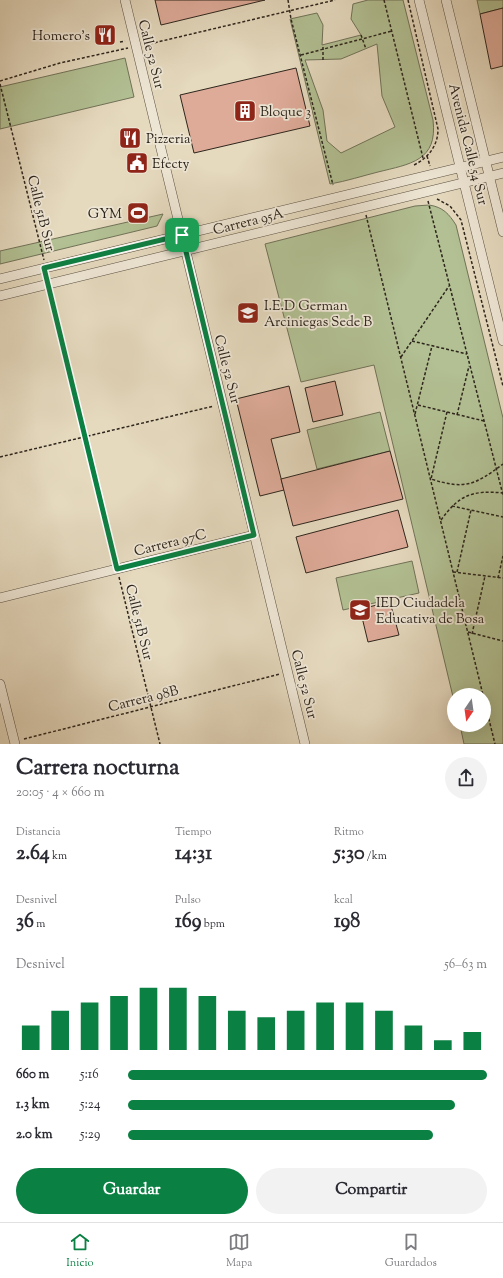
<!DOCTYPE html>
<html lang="es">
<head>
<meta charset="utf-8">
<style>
	body { margin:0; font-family:"Sorts Mill Goudy",serif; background:#f2f2f3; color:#2b2b33; height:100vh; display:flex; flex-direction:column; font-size:15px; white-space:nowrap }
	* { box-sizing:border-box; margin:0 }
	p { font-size:13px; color:#7c7c81 }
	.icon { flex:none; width:22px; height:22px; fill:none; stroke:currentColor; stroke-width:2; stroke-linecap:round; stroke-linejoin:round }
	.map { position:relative; height:744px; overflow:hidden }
	.side { display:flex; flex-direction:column; background:#fff; flex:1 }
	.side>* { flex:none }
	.needle { width:26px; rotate:193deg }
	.controls { position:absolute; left:447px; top:688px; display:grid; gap:8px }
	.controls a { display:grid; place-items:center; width:44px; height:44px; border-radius:50%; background:#fff; box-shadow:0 4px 16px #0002; font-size:20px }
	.pin { position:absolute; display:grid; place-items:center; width:34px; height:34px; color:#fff; margin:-17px; border-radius:8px; box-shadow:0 2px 6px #0006 }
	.round { display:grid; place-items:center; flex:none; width:42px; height:42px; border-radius:21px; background:#f2f2f3 }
	.headline { display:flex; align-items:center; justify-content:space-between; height:68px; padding:0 16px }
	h1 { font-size:22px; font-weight:800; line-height:30px }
	.metrics { display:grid; grid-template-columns:repeat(3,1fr); gap:6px; height:68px; padding:4px 16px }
	.metrics div { display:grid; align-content:center }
	.metrics b { font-size:20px; font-weight:800 }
	.metrics small { font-size:11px; font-weight:400 }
	.metrics p { font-size:11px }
	.chart { height:112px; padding:8px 16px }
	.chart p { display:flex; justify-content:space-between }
	.chart svg { width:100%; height:72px; margin-top:4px; stroke:#0b8043; stroke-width:6 }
	.cta { display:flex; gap:8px; margin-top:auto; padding:8px 16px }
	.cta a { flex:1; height:46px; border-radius:24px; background:#0b8043; color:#fff; font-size:16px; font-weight:800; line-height:46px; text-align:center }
	.cta a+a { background:#f2f2f3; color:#2b2b33 }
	ul { padding:0 16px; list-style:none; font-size:13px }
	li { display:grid; grid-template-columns:64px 48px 1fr; align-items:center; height:30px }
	li i { height:10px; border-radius:5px; background:#0b8043 }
	.tab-bar { display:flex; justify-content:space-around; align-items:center; height:56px; border-top:1px solid #e1e1e2; background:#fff; font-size:11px; color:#7c7c81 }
	.tab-bar a { display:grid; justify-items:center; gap:2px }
	.tab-bar .on { color:#0b8043 }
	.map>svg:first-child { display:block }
	.green { fill:#b2c093; stroke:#707258; fill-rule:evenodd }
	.building { fill:#deab99; stroke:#2d251c }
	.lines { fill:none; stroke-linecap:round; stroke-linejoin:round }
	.minor-casing { stroke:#5b5244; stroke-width:10 }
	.path { stroke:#2d251c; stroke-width:1.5; stroke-dasharray:3 2; stroke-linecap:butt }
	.minor { stroke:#eee6d5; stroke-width:9 }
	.route-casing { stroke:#fff; stroke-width:8 }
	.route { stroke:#0b8043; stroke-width:5 }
	.labels { text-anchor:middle; stroke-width:3.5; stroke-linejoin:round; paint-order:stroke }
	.poi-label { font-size:14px; fill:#2d251c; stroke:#eee6d5; text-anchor:start }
	.street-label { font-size:14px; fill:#2d251c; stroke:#eee6d5 }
</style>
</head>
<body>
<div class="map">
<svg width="503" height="744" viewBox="0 0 503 744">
	<rect width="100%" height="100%" fill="#e5d9be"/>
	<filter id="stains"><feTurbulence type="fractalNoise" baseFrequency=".005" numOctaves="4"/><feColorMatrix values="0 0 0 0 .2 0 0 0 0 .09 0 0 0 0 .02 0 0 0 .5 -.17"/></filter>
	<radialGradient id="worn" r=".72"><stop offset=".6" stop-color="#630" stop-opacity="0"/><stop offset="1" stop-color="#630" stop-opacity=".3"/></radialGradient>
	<g class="green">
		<path d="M 368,0 L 403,0 L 433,120 C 438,161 410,164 378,172 C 362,176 347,181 330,184 L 290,19 L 317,13 L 323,25 L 322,45 L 361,35 L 351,19 L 353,4 ZM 377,44 L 382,96 L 395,127 L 341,153 L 327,141 L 323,110 L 305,60 L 341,59 Z"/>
		<path d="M 477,0 L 503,0 L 503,8 L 480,14 Z"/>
		<path d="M 125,58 L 134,97 L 0,129 L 0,87 Z"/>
		<path d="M 429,205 C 443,207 449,214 456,225 L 503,418 L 503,744 L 464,744 L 460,725 L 484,725 L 484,695 L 454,695 L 454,701 L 374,365 L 301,382 L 265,244 L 415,206 Z"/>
		<path d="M 163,214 L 157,226 L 0,264 L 0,251 Z"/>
		<path d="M 380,412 L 390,451 L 317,469 L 307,430 Z"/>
		<path d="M 412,561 L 419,593 L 343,610 L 336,578 Z"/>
	</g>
	<g class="building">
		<path d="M 155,0 L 265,0 L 161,25 Z"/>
		<path d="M 503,8 L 503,66 L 491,69 L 480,14 Z"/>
		<path d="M 296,68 L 310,126 L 194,153 L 180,95 Z"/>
		<path d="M 335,381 L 343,415 L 313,422 L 305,388 Z"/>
		<path d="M 289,386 L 300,432 L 271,439 L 284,490 L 260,496 L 236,399 Z"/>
		<path d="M 390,451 L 403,499 L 293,526 L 281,479 Z"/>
		<path d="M 398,510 L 408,547 L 306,573 L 296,537 Z"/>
		<path d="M 390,602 L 399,635 L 368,642 L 360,609 Z"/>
	</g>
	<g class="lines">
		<g class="minor-casing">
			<g id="minor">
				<path d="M 125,0 L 305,744"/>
				<path d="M 419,0 L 503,341"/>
				<path d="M 446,0 L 503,232"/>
				<path d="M 0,279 L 503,157"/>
				<path d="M 0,296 L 503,173"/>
				<path d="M 0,598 L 254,535"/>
				<path d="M 0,684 L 15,744"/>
			</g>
		</g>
		<g class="path">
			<path d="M 288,0 L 291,19 L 333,185"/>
			<path d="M 384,0 L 423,158"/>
			<path d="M 408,0 L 438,129 C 438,146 428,158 414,165"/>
			<path d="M 361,35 L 366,49"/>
			<path d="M 142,37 L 148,35"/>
			<path d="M 120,42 L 125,41"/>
			<path d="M 145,45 L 335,0"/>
			<path d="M 301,55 L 392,31"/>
			<path d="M 323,60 L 323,45"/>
			<path d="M 0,81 L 60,63 L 128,48"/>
			<path d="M 0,84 L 44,260"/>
			<path d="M 427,156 L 430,166"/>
			<path d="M 437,199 L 450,206 L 461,220 L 503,386"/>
			<path d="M 428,201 L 503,495"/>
			<path d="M 366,215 L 483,695"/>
			<path d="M 50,293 L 115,560"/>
			<path d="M 412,341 L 467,354"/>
			<path d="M 401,357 L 449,286"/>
			<path d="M 418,405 L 484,421"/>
			<path d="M 447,412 L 431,479 C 465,490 475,485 503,464"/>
			<path d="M 415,414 L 432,346"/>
			<path d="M 457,415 L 469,366"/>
			<path d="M 0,457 L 214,406"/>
			<path d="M 452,506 L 503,517"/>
			<path d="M 441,520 C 459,495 472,490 503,493"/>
			<path d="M 453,572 L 503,578"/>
			<path d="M 457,572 L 471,510"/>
			<path d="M 119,577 L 160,744"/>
			<path d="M 498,578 L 503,556"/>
			<path d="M 468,632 L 503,641"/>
			<path d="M 472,634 L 485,576"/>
			<path d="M 484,699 L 495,744"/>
			<path d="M 24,739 L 280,674"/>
		</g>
		<use href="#minor" class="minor"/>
	</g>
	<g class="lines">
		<g class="route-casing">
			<path id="route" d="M 182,235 L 254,535 L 117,569 L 44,268 Z"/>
		</g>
		<use href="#route" class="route"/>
	</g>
	<defs>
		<g id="restaurant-square" transform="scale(1.15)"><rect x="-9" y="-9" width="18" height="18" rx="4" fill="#8f2418" stroke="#eee6d5"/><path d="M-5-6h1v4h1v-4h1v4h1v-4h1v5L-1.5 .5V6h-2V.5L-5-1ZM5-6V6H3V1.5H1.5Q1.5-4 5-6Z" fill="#fff"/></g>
		<g id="building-square" transform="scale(1.15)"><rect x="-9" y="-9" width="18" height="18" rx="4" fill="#8f2418" stroke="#eee6d5"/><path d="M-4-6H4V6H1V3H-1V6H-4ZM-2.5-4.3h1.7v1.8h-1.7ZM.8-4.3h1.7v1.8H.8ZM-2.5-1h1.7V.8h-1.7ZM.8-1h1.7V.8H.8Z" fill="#fff"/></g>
		<g id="civic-square" transform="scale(1.15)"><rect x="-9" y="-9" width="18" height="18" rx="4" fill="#8f2418" stroke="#eee6d5"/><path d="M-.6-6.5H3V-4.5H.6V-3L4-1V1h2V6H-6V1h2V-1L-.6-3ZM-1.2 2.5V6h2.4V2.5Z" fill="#fff"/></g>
		<g id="stadium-square" transform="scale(1.15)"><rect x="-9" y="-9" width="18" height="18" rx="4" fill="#8f2418" stroke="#eee6d5"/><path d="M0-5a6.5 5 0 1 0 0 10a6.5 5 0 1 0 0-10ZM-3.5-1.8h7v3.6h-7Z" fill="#fff"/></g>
		<g id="school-square" transform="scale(1.15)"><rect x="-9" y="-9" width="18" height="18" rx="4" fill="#8f2418" stroke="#eee6d5"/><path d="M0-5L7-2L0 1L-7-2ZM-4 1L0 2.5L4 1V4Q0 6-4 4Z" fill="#fff"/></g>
	</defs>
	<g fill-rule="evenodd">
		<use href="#restaurant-square" x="105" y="35"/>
		<use href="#building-square" x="245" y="111"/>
		<use href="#restaurant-square" x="130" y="138"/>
		<use href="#civic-square" x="137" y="163"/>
		<use href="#stadium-square" x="138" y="213"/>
		<use href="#school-square" x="248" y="313"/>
		<use href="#school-square" x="360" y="610"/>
	</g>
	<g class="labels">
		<g class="poi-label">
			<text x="90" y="40" text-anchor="end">Homero's</text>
			<text x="260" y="116">Bloque 3</text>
			<text x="146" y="143">Pizzeria</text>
			<text x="152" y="168">Efecty</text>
			<text x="122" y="218" text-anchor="end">GYM</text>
			<text x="264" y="310">I.E.D German<tspan x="264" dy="16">Arciniegas Sede B</tspan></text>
			<text x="376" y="607">IED Ciudadela<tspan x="376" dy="16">Educativa de Bosa</tspan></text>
		</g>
		<g class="street-label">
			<text transform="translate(152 54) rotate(76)" y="5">Calle 52 Sur</text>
			<text transform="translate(469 144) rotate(76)" y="5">Avenida Calle 54 Sur</text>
			<text transform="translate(42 213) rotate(76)" y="5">Calle 51B Sur</text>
			<text transform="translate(248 221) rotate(-14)" y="5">Carrera 95A</text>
			<text transform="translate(228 369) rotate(76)" y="5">Calle 52 Sur</text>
			<text transform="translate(170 542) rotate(-14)" y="5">Carrera 97C</text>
			<text transform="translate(140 622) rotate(76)" y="5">Calle 51B Sur</text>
			<text transform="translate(305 684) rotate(76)" y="5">Calle 52 Sur</text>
			<text transform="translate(143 698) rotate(-14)" y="5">Carrera 98B</text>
		</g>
	</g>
	<rect width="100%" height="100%" filter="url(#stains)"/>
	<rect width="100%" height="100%" fill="url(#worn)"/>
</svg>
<div class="controls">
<a><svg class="needle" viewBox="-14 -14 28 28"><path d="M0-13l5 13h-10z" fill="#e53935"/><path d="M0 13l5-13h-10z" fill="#7c7c81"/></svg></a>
</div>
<div class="pin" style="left:182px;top:235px;background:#1e9e55"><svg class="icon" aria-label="arrive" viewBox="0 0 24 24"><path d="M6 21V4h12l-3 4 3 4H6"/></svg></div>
</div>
<section class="side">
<div class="headline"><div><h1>Carrera nocturna</h1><p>20:05 · 4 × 660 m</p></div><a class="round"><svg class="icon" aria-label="share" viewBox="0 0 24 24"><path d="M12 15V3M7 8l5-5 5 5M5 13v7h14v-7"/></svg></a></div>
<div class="metrics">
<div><p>Distancia</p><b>2.64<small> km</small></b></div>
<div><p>Tiempo</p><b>14:31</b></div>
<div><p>Ritmo</p><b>5:30<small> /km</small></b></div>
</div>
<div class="metrics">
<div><p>Desnivel</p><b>36<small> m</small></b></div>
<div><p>Pulso</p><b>169<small> bpm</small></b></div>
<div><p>kcal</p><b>198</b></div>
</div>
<div class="chart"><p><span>Desnivel</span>56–63 m</p>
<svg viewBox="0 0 160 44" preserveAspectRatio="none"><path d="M5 44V29M15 44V20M25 44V15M35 44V11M45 44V6M55 44V6M65 44V11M75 44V20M85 44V24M95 44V20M105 44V15M115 44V15M125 44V20M135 44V29M145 44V38M155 44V33"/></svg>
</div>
<ul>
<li><b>660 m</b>5:16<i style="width:100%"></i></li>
<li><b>1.3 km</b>5:24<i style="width:91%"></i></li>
<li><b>2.0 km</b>5:29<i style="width:85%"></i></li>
</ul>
<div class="cta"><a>Guardar</a><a>Compartir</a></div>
</section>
<nav class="tab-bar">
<a class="on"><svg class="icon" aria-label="home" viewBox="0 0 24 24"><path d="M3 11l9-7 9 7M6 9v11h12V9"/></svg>Inicio</a>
<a><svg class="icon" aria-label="map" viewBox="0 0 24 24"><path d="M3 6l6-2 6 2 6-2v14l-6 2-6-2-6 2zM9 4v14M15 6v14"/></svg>Mapa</a>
<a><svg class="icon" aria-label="saved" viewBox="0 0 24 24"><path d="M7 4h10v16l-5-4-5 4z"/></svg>Guardados</a>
</nav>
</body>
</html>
